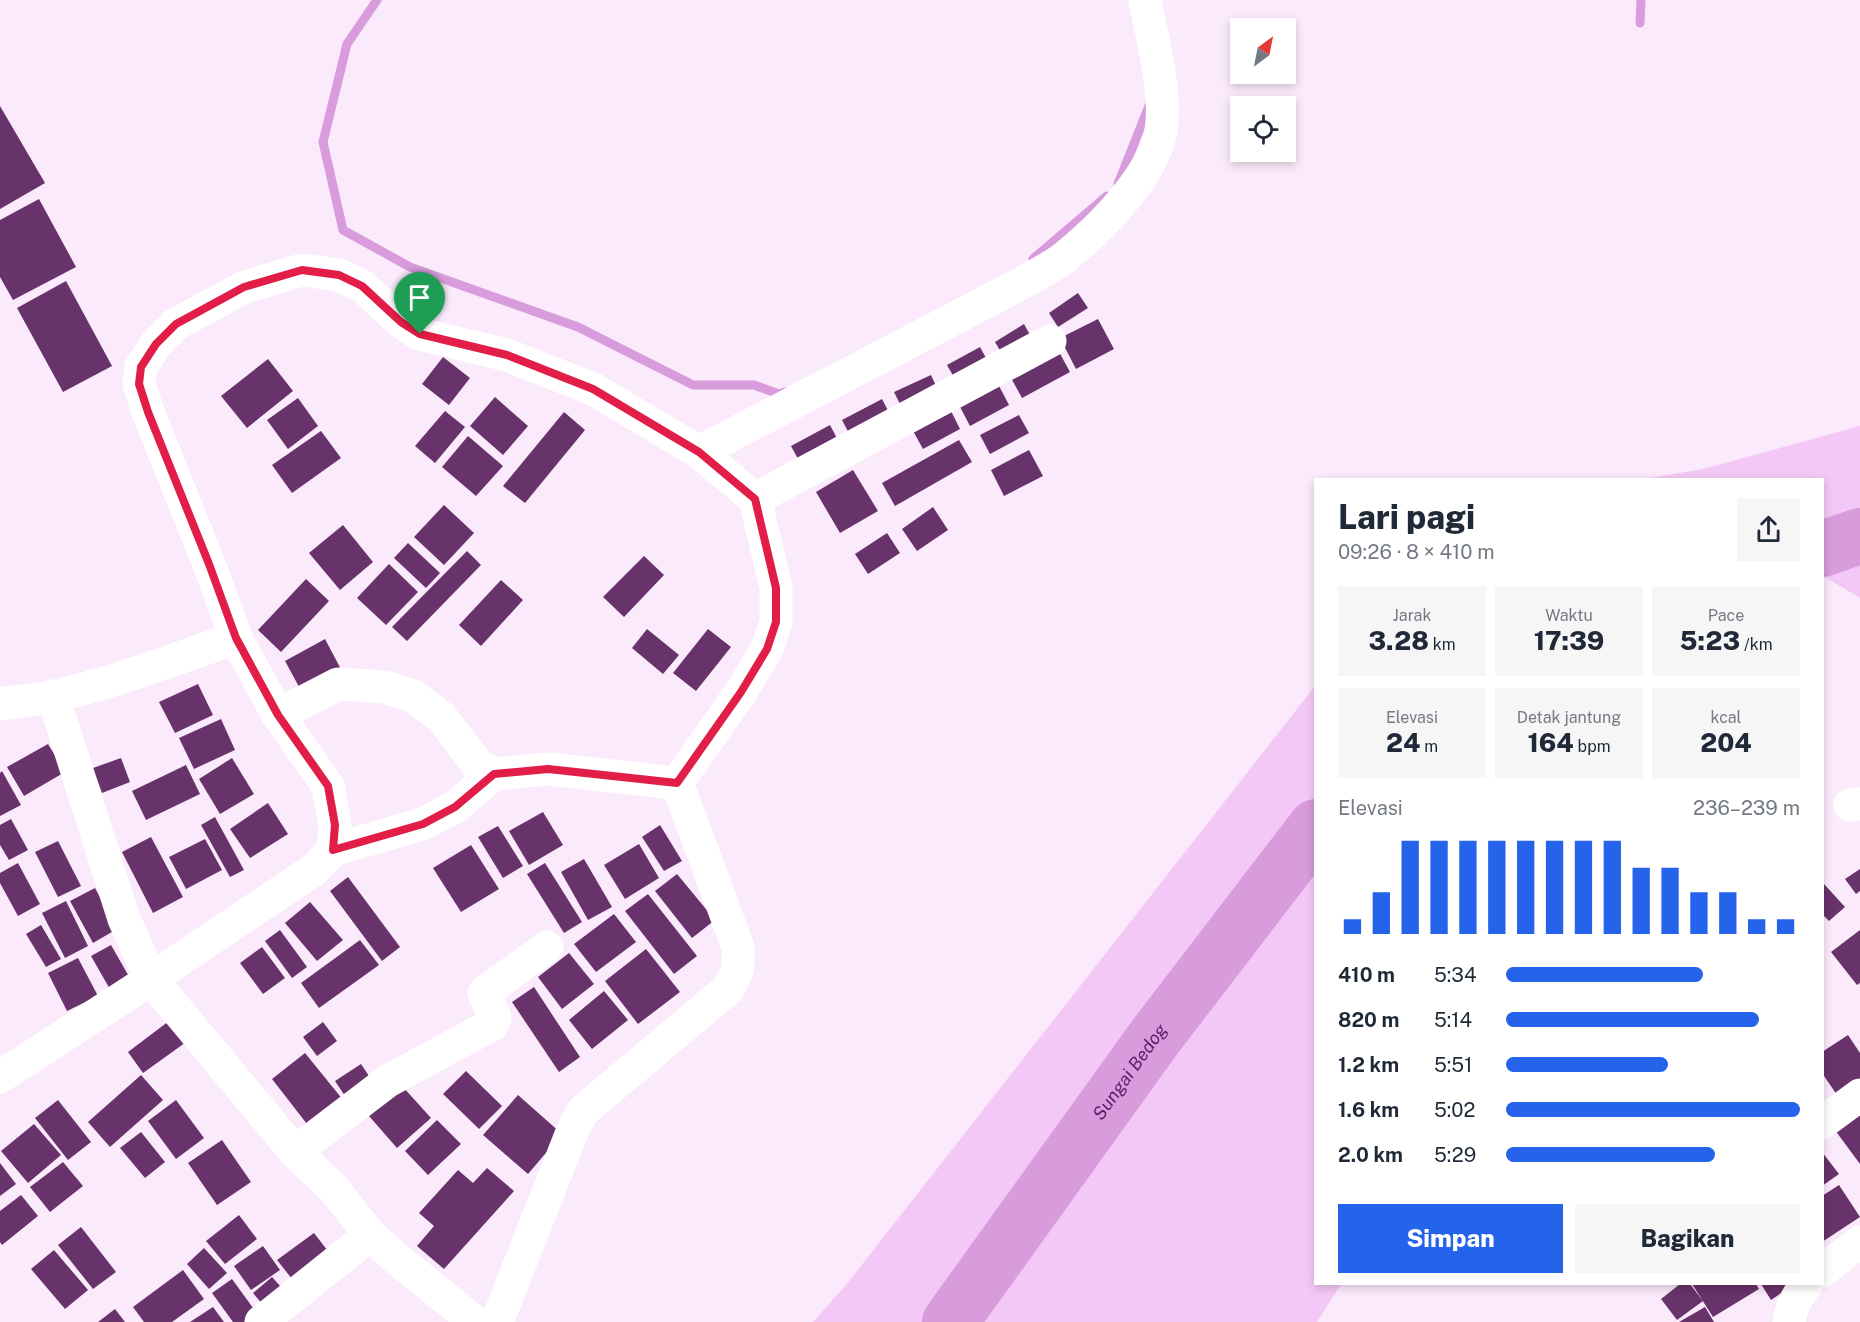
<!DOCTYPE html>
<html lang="id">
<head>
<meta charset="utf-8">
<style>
	body { margin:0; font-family:"Public Sans",sans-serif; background:#f6f6f7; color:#1f2937; height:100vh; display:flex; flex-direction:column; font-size:22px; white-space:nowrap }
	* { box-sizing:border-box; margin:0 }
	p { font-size:20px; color:#747a83 }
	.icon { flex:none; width:33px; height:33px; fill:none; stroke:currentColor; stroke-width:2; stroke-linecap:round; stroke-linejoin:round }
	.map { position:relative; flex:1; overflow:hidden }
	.drawer { position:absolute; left:1314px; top:478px; width:510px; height:807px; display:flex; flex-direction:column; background:#fff; border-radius:0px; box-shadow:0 3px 9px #0003 }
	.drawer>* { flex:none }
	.needle { width:39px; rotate:32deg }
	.tools { position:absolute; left:1230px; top:18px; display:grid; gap:12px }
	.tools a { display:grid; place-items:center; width:66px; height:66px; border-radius:0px; background:#fff; box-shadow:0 3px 9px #0003; font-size:30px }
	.pin { position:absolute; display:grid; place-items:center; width:51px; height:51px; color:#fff; margin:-62px -26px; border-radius:50% 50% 50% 0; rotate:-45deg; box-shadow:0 0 6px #0007 }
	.pin .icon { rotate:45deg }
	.round { display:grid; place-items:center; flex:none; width:63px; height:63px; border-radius:0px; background:#f6f6f7 }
	.head { display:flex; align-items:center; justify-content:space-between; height:102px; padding:0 24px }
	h1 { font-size:33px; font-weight:800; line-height:45px }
	.stats { display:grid; grid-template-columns:repeat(3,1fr); gap:9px; height:102px; padding:6px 24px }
	.stats div { display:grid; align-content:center; border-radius:0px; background:#f6f6f7; text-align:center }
	.stats b { font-size:26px; font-weight:800 }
	.stats small { font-size:16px; font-weight:400 }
	.stats p { font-size:16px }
	.chart { height:168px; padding:12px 24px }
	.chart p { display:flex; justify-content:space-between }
	.chart svg { width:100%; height:108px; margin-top:6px; stroke:#2563eb; stroke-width:6 }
	.button { display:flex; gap:12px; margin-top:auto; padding:12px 24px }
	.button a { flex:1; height:69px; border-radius:0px; background:#2563eb; color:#fff; font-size:24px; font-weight:800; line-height:69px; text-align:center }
	.button a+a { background:#f6f6f7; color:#1f2937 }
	ul { padding:0 24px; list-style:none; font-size:20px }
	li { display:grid; grid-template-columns:96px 72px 1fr; align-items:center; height:45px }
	li i { height:15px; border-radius:8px; background:#2563eb }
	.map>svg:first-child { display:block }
	.green { fill:#f4c8f6 }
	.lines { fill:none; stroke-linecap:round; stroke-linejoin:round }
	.stream { stroke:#d89bdb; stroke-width:9 }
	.river { stroke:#d89bdb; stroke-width:56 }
	.building { fill:#68326b }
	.minor { stroke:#fff; stroke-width:33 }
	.route-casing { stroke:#fff; stroke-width:12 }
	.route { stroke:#e11d48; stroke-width:8 }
	.labels { text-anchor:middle; stroke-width:6; stroke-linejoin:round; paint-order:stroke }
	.water-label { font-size:18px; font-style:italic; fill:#621b67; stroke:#fbeafb }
</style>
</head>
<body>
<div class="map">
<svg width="1860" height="1322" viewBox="0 0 1860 1322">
	<rect width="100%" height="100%" fill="#fbeafb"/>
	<g class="green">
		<path d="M 1860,426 L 1860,598 L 1823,576 L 1822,480 L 1638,480 L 1703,469 Z"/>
		<path d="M 1315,686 L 1316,1284 L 1341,1284 L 1317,1322 L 813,1322 L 846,1285 Z"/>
	</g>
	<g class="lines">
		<g class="stream">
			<path d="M 377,0 L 347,44 L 323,142 L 343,230 L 410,267 L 578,327 L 693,385 L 754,385 L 779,394 L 785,392"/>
			<path d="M 1640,23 L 1641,0"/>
			<path d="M 1118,184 L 1149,106"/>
			<path d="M 1033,259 L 1107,196"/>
		</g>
		<g class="river">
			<path d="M 1822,549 L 1860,536"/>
			<path id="s1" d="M 950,1322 L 1155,1037 L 1316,827"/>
		</g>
	</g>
	<g class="building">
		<path d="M 0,106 L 45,183 L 0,209 Z"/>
		<path d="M 39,199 L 76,267 L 13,300 L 0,277 L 0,220 Z"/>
		<path d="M 66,281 L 112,366 L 63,392 L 17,308 Z"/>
		<path d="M 1078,293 L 1088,308 L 1058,327 L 1049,313 Z"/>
		<path d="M 1098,319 L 1114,349 L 1076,369 L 1060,338 Z"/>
		<path d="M 1024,324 L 1034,342 L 1005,359 L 995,342 Z"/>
		<path d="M 980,347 L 992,369 L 959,386 L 947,365 Z"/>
		<path d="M 1058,350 L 1070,372 L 1022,398 L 1010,376 Z"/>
		<path d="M 443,357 L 470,378 L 449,405 L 422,384 Z"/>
		<path d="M 268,359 L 293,391 L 247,428 L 221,396 Z"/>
		<path d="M 931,375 L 940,395 L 904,412 L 894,392 Z"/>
		<path d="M 997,382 L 1009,405 L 970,426 L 958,403 Z"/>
		<path d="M 495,397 L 528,426 L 503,455 L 470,426 Z"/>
		<path d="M 298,398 L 318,426 L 288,449 L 267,420 Z"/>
		<path d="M 882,399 L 893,420 L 853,441 L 842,420 Z"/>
		<path d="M 950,409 L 960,429 L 923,449 L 912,429 Z"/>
		<path d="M 445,411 L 465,427 L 435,463 L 415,446 Z"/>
		<path d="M 564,412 L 585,430 L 525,503 L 503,486 Z"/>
		<path d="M 1019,415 L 1029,433 L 990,454 L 980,435 Z"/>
		<path d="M 830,425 L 843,450 L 804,470 L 791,446 Z"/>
		<path d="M 321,431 L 341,458 L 292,493 L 272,465 Z"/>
		<path d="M 468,436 L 503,466 L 476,496 L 442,467 Z"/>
		<path d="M 959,440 L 972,462 L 895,506 L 882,483 Z"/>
		<path d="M 1029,450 L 1043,476 L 1004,496 L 991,470 Z"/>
		<path d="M 853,470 L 878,511 L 840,533 L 816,492 Z"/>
		<path d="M 444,505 L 474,533 L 444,565 L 414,537 Z"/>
		<path d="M 933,507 L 948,530 L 917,551 L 902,529 Z"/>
		<path d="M 343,525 L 373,562 L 340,590 L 309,553 Z"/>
		<path d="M 887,533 L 900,553 L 868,574 L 855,554 Z"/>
		<path d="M 408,543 L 440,573 L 426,588 L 394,558 Z"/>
		<path d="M 467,551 L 481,565 L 407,641 L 392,627 Z"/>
		<path d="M 644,556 L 664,575 L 624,617 L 603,597 Z"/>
		<path d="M 389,564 L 418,592 L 386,625 L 357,598 Z"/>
		<path d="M 306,579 L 329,601 L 281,652 L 258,630 Z"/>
		<path d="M 501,580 L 523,600 L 481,646 L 459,625 Z"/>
		<path d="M 647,629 L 679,655 L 663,674 L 632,648 Z"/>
		<path d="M 708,629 L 731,647 L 696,691 L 673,673 Z"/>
		<path d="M 325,639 L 344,675 L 304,696 L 285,661 Z"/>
		<path d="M 198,684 L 213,715 L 175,733 L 159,702 Z"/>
		<path d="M 221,719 L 235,750 L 194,769 L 179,738 Z"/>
		<path d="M 48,744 L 65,772 L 24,796 L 7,767 Z"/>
		<path d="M 121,758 L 130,782 L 102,793 L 93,768 Z"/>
		<path d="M 232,758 L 254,794 L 220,814 L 199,779 Z"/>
		<path d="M 186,765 L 200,794 L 146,820 L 132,791 Z"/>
		<path d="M 2,771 L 21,805 L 0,816 L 0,773 Z"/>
		<path d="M 268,803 L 288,834 L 250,858 L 230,829 Z"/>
		<path d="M 543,812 L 563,845 L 529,865 L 509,831 Z"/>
		<path d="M 215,817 L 244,870 L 230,877 L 201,825 Z"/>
		<path d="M 11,819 L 28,850 L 9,860 L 0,845 L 0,825 Z"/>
		<path d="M 660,825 L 682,861 L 664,871 L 642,837 Z"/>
		<path d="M 498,826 L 523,866 L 503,878 L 478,837 Z"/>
		<path d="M 151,837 L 183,897 L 153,913 L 122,852 Z"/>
		<path d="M 205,839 L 222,870 L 186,889 L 169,857 Z"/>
		<path d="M 58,841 L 81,886 L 58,897 L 35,852 Z"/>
		<path d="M 639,844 L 659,878 L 625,899 L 604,865 Z"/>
		<path d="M 471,845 L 499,889 L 461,912 L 433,868 Z"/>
		<path d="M 584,859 L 612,907 L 588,920 L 561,872 Z"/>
		<path d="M 18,863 L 40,904 L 18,916 L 0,883 L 0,873 Z"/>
		<path d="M 545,863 L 582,922 L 564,933 L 527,874 Z"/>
		<path d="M 1860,869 L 1860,891 L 1856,894 L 1845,879 Z"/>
		<path d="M 677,874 L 715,920 L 692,938 L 655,891 Z"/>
		<path d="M 348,877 L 400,947 L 382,961 L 330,891 Z"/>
		<path d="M 1824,884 L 1845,907 L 1829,921 L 1822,914 L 1822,886 Z"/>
		<path d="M 95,888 L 117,929 L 93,943 L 70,901 Z"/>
		<path d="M 648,894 L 697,956 L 674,974 L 625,911 Z"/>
		<path d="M 66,901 L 88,946 L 65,958 L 42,913 Z"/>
		<path d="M 310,902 L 343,940 L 317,961 L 285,923 Z"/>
		<path d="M 614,914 L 636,942 L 596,972 L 574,944 Z"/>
		<path d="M 41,925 L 61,959 L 46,967 L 26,934 Z"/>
		<path d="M 280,930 L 307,967 L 292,978 L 265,941 Z"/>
		<path d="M 1860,930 L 1860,983 L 1857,985 L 1831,952 Z"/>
		<path d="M 360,940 L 379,965 L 319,1008 L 301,983 Z"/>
		<path d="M 111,945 L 131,980 L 111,991 L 91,956 Z"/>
		<path d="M 262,947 L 285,978 L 263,994 L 240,963 Z"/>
		<path d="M 646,949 L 680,992 L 638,1024 L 605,981 Z"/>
		<path d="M 569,953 L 594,984 L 562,1009 L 538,977 Z"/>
		<path d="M 78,958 L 98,996 L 67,1011 L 48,973 Z"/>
		<path d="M 534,987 L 580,1057 L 559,1072 L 512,1002 Z"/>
		<path d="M 604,991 L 628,1020 L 592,1049 L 569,1020 Z"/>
		<path d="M 173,1018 L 189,1040 L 143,1073 L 128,1052 Z"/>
		<path d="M 323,1022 L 337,1041 L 317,1056 L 303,1037 Z"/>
		<path d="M 1848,1035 L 1860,1053 L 1860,1080 L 1837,1095 L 1822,1073 L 1822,1052 Z"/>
		<path d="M 305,1053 L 348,1106 L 314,1133 L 272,1079 Z"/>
		<path d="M 361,1064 L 373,1082 L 347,1099 L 335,1081 Z"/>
		<path d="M 466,1071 L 502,1106 L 479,1129 L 443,1094 Z"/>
		<path d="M 141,1075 L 163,1100 L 110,1147 L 88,1122 Z"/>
		<path d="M 403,1087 L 431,1118 L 397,1148 L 369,1116 Z"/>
		<path d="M 518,1095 L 562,1134 L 528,1174 L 483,1135 Z"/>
		<path d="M 58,1100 L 91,1142 L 68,1160 L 35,1118 Z"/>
		<path d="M 176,1100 L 204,1138 L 176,1159 L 148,1121 Z"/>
		<path d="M 1860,1100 L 1860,1164 L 1829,1122 Z"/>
		<path d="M 437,1120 L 461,1144 L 428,1175 L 405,1151 Z"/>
		<path d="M 34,1124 L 61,1155 L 28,1183 L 1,1151 Z"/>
		<path d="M 141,1132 L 165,1162 L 145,1178 L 120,1148 Z"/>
		<path d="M 222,1140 L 251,1182 L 217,1205 L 188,1163 Z"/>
		<path d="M 1822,1152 L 1839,1174 L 1822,1186 Z"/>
		<path d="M 63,1162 L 83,1186 L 50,1212 L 30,1187 Z"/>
		<path d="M 0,1163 L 16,1184 L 0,1196 Z"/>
		<path d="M 487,1168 L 514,1191 L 444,1269 L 417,1246 L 434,1226 L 419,1213 L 458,1170 L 473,1183 Z"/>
		<path d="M 1839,1185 L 1860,1217 L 1822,1242 L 1822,1196 Z"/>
		<path d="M 21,1195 L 38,1216 L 2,1245 L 0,1242 L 0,1211 Z"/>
		<path d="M 239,1215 L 257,1239 L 225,1264 L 206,1241 Z"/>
		<path d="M 81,1227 L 116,1272 L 93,1289 L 58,1245 Z"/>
		<path d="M 314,1233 L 331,1255 L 296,1284 L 277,1260 Z"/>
		<path d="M 263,1246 L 280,1270 L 251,1290 L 234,1266 Z"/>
		<path d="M 204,1248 L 227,1273 L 209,1289 L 187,1264 Z"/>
		<path d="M 54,1250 L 88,1290 L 65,1309 L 31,1269 Z"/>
		<path d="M 183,1270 L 204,1299 L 172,1322 L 144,1322 L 133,1307 Z"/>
		<path d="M 272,1277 L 289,1296 L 269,1312 L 253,1293 Z"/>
		<path d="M 232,1279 L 261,1319 L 257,1322 L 233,1322 L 212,1293 Z"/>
		<path d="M 1680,1284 L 1690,1284 L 1703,1301 L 1677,1320 L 1661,1299 Z"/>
		<path d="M 1692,1284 L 1756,1284 L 1759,1289 L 1713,1317 Z"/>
		<path d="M 1761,1284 L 1795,1284 L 1771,1300 Z"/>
		<path d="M 213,1307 L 224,1322 L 190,1322 Z"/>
		<path d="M 1705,1307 L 1714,1322 L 1679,1322 Z"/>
		<path d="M 115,1309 L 125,1322 L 98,1322 Z"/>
	</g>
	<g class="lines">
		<g class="minor">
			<path d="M 699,452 L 1022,283 C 1036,275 1052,267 1065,257 C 1102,227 1159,171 1162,122 C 1165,85 1152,37 1145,0"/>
			<path d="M 755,499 L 1050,341"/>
			<path d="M 53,696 L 124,919 L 151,979 L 295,1152 L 334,1189 L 370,1235 L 397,1259 L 475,1322"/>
			<path d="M 0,704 C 18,701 37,700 55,696 C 117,682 177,658 236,638"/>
			<path d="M 278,715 L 328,786 L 335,825 L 333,850"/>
			<path d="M 1850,805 L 1860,804"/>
			<path d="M 0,1077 L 151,979 L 315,869 L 333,850 L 423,824 L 455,807 L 494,774"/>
			<path d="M 1822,1123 L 1860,1095"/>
			<path d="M 295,1152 L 388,1081 L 493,1024 L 495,1017 L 484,993 L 547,947"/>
			<path d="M 1822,1271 L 1860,1242"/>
			<path d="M 261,1322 L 370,1235"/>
			<path d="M 497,1322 L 574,1127 L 583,1111 L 728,989 C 738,973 739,966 738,947 L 677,783 L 741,692 L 767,649 L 776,622 L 776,588 L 755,499 L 699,452 L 593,389 L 507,355 L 419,334 L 401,322 L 362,286 L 339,275 L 302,270 L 245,287 L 176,324 L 156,344 L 141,367 L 139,384 L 148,412 L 209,564 L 236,638 L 278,715 L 338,684 L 385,687 L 413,696 L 442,718 L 478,765 L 494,774 L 548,769 L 677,783"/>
			<path d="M 1789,1322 C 1791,1308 1797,1295 1807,1284"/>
		</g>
	</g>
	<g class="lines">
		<g class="route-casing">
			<path id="route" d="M 302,270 L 339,275 L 362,286 L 401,322 L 420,334 L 507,355 L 593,389 L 699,452 L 755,499 L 776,588 L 776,622 L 767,649 L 741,692 L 677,783 L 548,769 L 494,774 L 455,807 L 423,824 L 333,850 L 335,825 L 328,786 L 278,715 L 236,638 L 209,564 L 148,412 L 139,384 L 141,367 L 156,344 L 176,324 L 244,287 Z"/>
		</g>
		<use href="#route" class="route"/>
	</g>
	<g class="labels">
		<g class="water-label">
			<text dy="6" stroke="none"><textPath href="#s1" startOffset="308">Sungai Bedog</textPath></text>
		</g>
	</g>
</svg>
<div class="tools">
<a><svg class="needle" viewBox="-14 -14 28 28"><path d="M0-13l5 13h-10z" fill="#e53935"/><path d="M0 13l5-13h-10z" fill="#747a83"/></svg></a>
<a><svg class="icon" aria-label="locate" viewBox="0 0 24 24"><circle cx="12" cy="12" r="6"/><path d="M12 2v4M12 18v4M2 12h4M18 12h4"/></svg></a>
</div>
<div class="pin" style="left:420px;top:334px;background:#1e9e55"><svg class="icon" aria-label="arrive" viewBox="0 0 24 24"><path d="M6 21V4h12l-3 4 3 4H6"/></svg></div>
<section class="drawer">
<div class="head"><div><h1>Lari pagi</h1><p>09:26 · 8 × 410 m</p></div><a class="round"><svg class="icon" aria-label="share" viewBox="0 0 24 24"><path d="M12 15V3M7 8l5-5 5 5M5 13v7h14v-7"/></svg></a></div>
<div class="stats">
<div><p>Jarak</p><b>3.28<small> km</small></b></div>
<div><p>Waktu</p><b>17:39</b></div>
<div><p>Pace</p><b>5:23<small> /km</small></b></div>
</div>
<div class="stats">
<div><p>Elevasi</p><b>24<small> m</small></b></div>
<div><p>Detak jantung</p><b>164<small> bpm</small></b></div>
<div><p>kcal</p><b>204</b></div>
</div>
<div class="chart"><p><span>Elevasi</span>236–239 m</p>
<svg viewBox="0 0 160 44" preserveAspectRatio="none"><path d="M5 44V38M15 44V27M25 44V6M35 44V6M45 44V6M55 44V6M65 44V6M75 44V6M85 44V6M95 44V6M105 44V17M115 44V17M125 44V27M135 44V27M145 44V38M155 44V38"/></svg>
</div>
<ul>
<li><b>410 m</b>5:34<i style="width:67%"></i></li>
<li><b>820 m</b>5:14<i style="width:86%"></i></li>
<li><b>1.2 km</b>5:51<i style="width:55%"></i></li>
<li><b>1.6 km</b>5:02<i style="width:100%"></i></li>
<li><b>2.0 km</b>5:29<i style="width:71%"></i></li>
</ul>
<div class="button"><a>Simpan</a><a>Bagikan</a></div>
</section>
</div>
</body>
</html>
